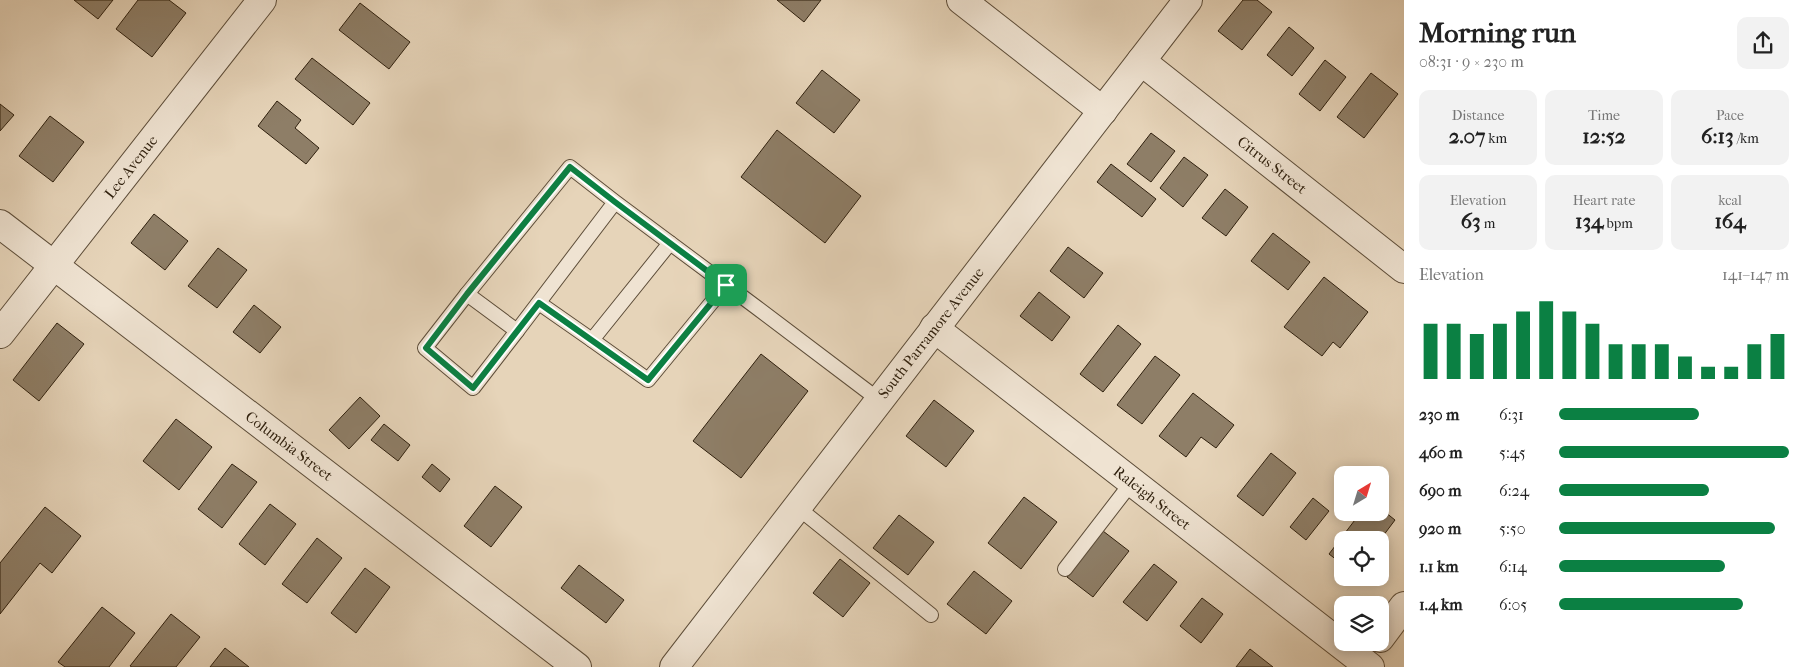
<!DOCTYPE html>
<html lang="en">
<head>
<meta charset="utf-8">
<style>
	body { margin:0; font-family:"IM FELL French Canon",serif; background:#f2f2f2; color:#222; height:100vh; display:flex; flex-direction:column; font-size:19px; white-space:nowrap }
	* { box-sizing:border-box; margin:0 }
	p { font-size:16px; color:#767676 }
	.icon { flex:none; width:28px; height:28px; fill:none; stroke:currentColor; stroke-width:2; stroke-linecap:round; stroke-linejoin:round }
	.map { position:relative; flex:1; overflow:hidden }
	.details { display:flex; flex-direction:column; background:#fff; width:400px }
	.details>* { flex:none }
	.needle { width:32px; rotate:38deg }
	.fabs { position:absolute; left:1334px; top:466px; display:grid; gap:10px }
	.fabs a { display:grid; place-items:center; width:55px; height:55px; border-radius:10px; background:#fff; box-shadow:0 2px 12px #0003; font-size:25px }
	.pin { position:absolute; display:grid; place-items:center; width:42px; height:42px; color:#fff; margin:-21px; border-radius:10px; box-shadow:0 2px 8px #0006 }
	.round { display:grid; place-items:center; flex:none; width:52px; height:52px; border-radius:10px; background:#f2f2f2 }
	.overview { display:flex; align-items:center; justify-content:space-between; height:85px; padding:0 15px }
	h1 { font-size:28px; font-weight:700; line-height:38px }
	.stats { display:grid; grid-template-columns:repeat(3,1fr); gap:8px; height:85px; padding:5px 15px }
	.stats div { display:grid; align-content:center; border-radius:10px; background:#f2f2f2; text-align:center }
	.stats b { font-size:21px; font-weight:700 }
	.stats small { font-size:14px; font-weight:400 }
	.stats p { font-size:14px }
	.chart { height:140px; padding:10px 15px }
	.chart p { display:flex; justify-content:space-between }
	.chart svg { width:100%; height:90px; margin-top:5px; stroke:#0b8043; stroke-width:6 }
	ul { padding:0 15px; list-style:none; font-size:16px }
	li { display:grid; grid-template-columns:80px 60px 1fr; align-items:center; height:38px }
	li i { height:12px; border-radius:6px; background:#0b8043 }
	main { display:flex; flex:1; min-height:0 }
	.map>svg:first-child { display:block }
	.building { fill:#8e7e67; stroke:#2f200e }
	.lines { fill:none; stroke-linecap:round; stroke-linejoin:round }
	.service-casing { stroke:#5d4d39; stroke-width:16 }
	.minor-casing { stroke:#5d4d39; stroke-width:30 }
	.tertiary-casing { stroke:#5d4d39; stroke-width:30 }
	.service { stroke:#efe3d2; stroke-width:14 }
	.minor { stroke:#efe3d2; stroke-width:28 }
	.tertiary { stroke:#efe3d2; stroke-width:28 }
	.route-casing { stroke:#fff; stroke-width:10 }
	.route { stroke:#0b8043; stroke-width:6 }
	.labels { text-anchor:middle; stroke-width:4.5; stroke-linejoin:round; paint-order:stroke }
	.street-label { font-size:15px; fill:#2f200e; stroke:#efe3d2 }
</style>
</head>
<body>
<main>
<div class="map">
<svg width="1404" height="667" viewBox="0 0 1404 667">
	<rect width="100%" height="100%" fill="#e6d4b9"/>
	<filter id="stains"><feTurbulence type="fractalNoise" baseFrequency=".004" numOctaves="4"/><feColorMatrix values="0 0 0 0 .2 0 0 0 0 .09 0 0 0 0 .02 0 0 0 .5 -.17"/></filter>
	<radialGradient id="worn" r=".72"><stop offset=".6" stop-color="#630" stop-opacity="0"/><stop offset="1" stop-color="#630" stop-opacity=".3"/></radialGradient>
	<g class="building">
		<path d="M 74,0 L 113,0 L 98,19 Z"/>
		<path d="M 138,0 L 169,0 L 186,13 L 152,57 L 116,29 Z"/>
		<path d="M 777,0 L 821,0 L 804,22 Z"/>
		<path d="M 1243,0 L 1257,0 L 1272,12 L 1242,50 L 1218,31 Z"/>
		<path d="M 360,3 L 410,42 L 389,69 L 339,30 Z"/>
		<path d="M 1289,27 L 1314,48 L 1292,76 L 1267,55 Z"/>
		<path d="M 312,58 L 370,103 L 353,125 L 295,79 Z"/>
		<path d="M 1325,60 L 1346,77 L 1320,111 L 1299,94 Z"/>
		<path d="M 822,70 L 860,100 L 834,133 L 796,103 Z"/>
		<path d="M 1371,73 L 1398,94 L 1364,138 L 1337,117 Z"/>
		<path d="M 277,101 L 301,120 L 295,128 L 319,148 L 306,164 L 258,126 Z"/>
		<path d="M 0,104 L 14,115 L 0,131 Z"/>
		<path d="M 50,116 L 84,142 L 53,182 L 19,156 Z"/>
		<path d="M 777,130 L 861,196 L 825,243 L 741,177 Z"/>
		<path d="M 1151,133 L 1175,151 L 1151,182 L 1127,164 Z"/>
		<path d="M 1184,157 L 1208,175 L 1183,207 L 1160,188 Z"/>
		<path d="M 1111,164 L 1156,199 L 1142,217 L 1097,182 Z"/>
		<path d="M 1225,189 L 1248,207 L 1226,236 L 1202,218 Z"/>
		<path d="M 154,214 L 188,241 L 165,270 L 131,243 Z"/>
		<path d="M 1273,233 L 1310,262 L 1288,290 L 1251,261 Z"/>
		<path d="M 1068,247 L 1103,273 L 1084,298 L 1050,271 Z"/>
		<path d="M 218,248 L 247,270 L 217,308 L 188,286 Z"/>
		<path d="M 1324,277 L 1368,312 L 1340,348 L 1333,342 L 1322,356 L 1284,327 Z"/>
		<path d="M 1039,292 L 1070,317 L 1052,341 L 1020,316 Z"/>
		<path d="M 254,305 L 281,327 L 260,353 L 233,332 Z"/>
		<path d="M 57,323 L 84,344 L 39,401 L 13,380 Z"/>
		<path d="M 1118,325 L 1141,344 L 1103,392 L 1080,374 Z"/>
		<path d="M 761,354 L 808,391 L 741,478 L 693,441 Z"/>
		<path d="M 1155,356 L 1180,375 L 1142,424 L 1117,405 Z"/>
		<path d="M 1193,393 L 1234,425 L 1216,448 L 1201,437 L 1186,457 L 1159,436 Z"/>
		<path d="M 360,397 L 380,416 L 349,449 L 329,430 Z"/>
		<path d="M 934,400 L 974,431 L 946,467 L 906,436 Z"/>
		<path d="M 176,419 L 212,447 L 179,490 L 143,461 Z"/>
		<path d="M 384,424 L 410,445 L 398,461 L 371,440 Z"/>
		<path d="M 1271,453 L 1296,473 L 1263,516 L 1237,496 Z"/>
		<path d="M 232,464 L 257,482 L 222,528 L 198,509 Z"/>
		<path d="M 432,464 L 450,479 L 440,492 L 422,477 Z"/>
		<path d="M 495,486 L 522,507 L 491,547 L 464,526 Z"/>
		<path d="M 1024,497 L 1057,522 L 1021,569 L 988,543 Z"/>
		<path d="M 1313,498 L 1329,511 L 1306,540 L 1290,527 Z"/>
		<path d="M 270,504 L 296,524 L 265,565 L 239,544 Z"/>
		<path d="M 45,507 L 81,536 L 52,573 L 40,563 L 0,614 L 0,563 Z"/>
		<path d="M 1380,508 L 1395,520 L 1380,540 L 1342,540 L 1342,564 L 1329,554 L 1361,512 L 1380,512 Z"/>
		<path d="M 899,515 L 934,542 L 908,575 L 873,548 Z"/>
		<path d="M 1103,531 L 1129,551 L 1093,597 L 1067,577 Z"/>
		<path d="M 317,538 L 342,558 L 307,603 L 282,584 Z"/>
		<path d="M 840,559 L 870,583 L 843,617 L 813,593 Z"/>
		<path d="M 1154,564 L 1177,582 L 1147,621 L 1123,602 Z"/>
		<path d="M 579,565 L 624,600 L 606,623 L 561,588 Z"/>
		<path d="M 365,568 L 390,587 L 356,633 L 331,613 Z"/>
		<path d="M 974,571 L 1012,601 L 986,634 L 947,604 Z"/>
		<path d="M 1202,598 L 1223,614 L 1201,643 L 1180,626 Z"/>
		<path d="M 102,607 L 135,633 L 109,667 L 65,667 L 58,662 Z"/>
		<path d="M 171,614 L 200,637 L 176,667 L 132,667 L 130,666 Z"/>
		<path d="M 225,648 L 249,667 L 210,667 Z"/>
		<path d="M 1250,649 L 1273,667 L 1236,667 Z"/>
	</g>
	<g class="lines">
		<g class="service-casing">
			<g id="service">
				<path d="M 615,202 L 517,331 L 467,294 L 570,167 L 615,202 L 756,307 L 879,400"/>
				<path d="M 467,294 L 425,348 L 473,388 L 517,331"/>
				<path d="M 539,303 L 592,340 L 670,243"/>
				<path d="M 592,340 L 648,380 L 726,285"/>
				<path d="M 797,507 L 931,615"/>
				<path d="M 1065,569 L 1132,482"/>
			</g>
		</g>
		<g class="minor-casing">
			<g id="minor">
				<path d="M 961,0 L 1103,111"/>
				<path d="M 1141,61 L 1404,269"/>
				<path d="M 0,224 L 577,667"/>
				<path d="M 934,328 L 1370,667"/>
				<path d="M 0,334 L 262,0"/>
				<path d="M 1380,638 L 1404,606"/>
			</g>
		</g>
		<g class="tertiary-casing">
			<path id="tertiary" d="M 674,667 L 1188,0"/>
		</g>
		<use href="#service" class="service"/>
		<use href="#minor" class="minor"/>
		<use href="#tertiary" class="tertiary"/>
	</g>
	<g class="lines">
		<g class="route-casing">
			<path id="route" d="M 570,167 L 615,202 L 726,285 L 648,380 L 539,303 L 473,388 L 426,348 L 467,294 Z"/>
		</g>
		<use href="#route" class="route"/>
	</g>
	<g class="labels">
		<g class="street-label">
			<text transform="translate(1272 165) rotate(38)" y="5">Citrus Street</text>
			<text transform="translate(131 167) rotate(-52)" y="5">Lee Avenue</text>
			<text transform="translate(931 333) rotate(-52)" y="5">South Parramore Avenue</text>
			<text transform="translate(289 446) rotate(37)" y="5">Columbia Street</text>
			<text transform="translate(1152 498) rotate(38)" y="5">Raleigh Street</text>
		</g>
	</g>
	<rect width="100%" height="100%" filter="url(#stains)"/>
	<rect width="100%" height="100%" fill="url(#worn)"/>
</svg>
<div class="fabs">
<a><svg class="needle" viewBox="-14 -14 28 28"><path d="M0-13l5 13h-10z" fill="#e53935"/><path d="M0 13l5-13h-10z" fill="#767676"/></svg></a>
<a><svg class="icon" aria-label="locate" viewBox="0 0 24 24"><circle cx="12" cy="12" r="6"/><path d="M12 2v4M12 18v4M2 12h4M18 12h4"/></svg></a>
<a><svg class="icon" aria-label="layers" viewBox="0 0 24 24"><path d="M12 4l9 5-9 5-9-5zM3 14l9 5 9-5"/></svg></a>
</div>
<div class="pin" style="left:726px;top:285px;background:#1e9e55"><svg class="icon" aria-label="arrive" viewBox="0 0 24 24"><path d="M6 21V4h12l-3 4 3 4H6"/></svg></div>
</div>
<section class="details">
<div class="overview"><div><h1>Morning run</h1><p>08:31 · 9 × 230 m</p></div><a class="round"><svg class="icon" aria-label="share" viewBox="0 0 24 24"><path d="M12 15V3M7 8l5-5 5 5M5 13v7h14v-7"/></svg></a></div>
<div class="stats">
<div><p>Distance</p><b>2.07<small> km</small></b></div>
<div><p>Time</p><b>12:52</b></div>
<div><p>Pace</p><b>6:13<small> /km</small></b></div>
</div>
<div class="stats">
<div><p>Elevation</p><b>63<small> m</small></b></div>
<div><p>Heart rate</p><b>134<small> bpm</small></b></div>
<div><p>kcal</p><b>164</b></div>
</div>
<div class="chart"><p><span>Elevation</span>141–147 m</p>
<svg viewBox="0 0 160 44" preserveAspectRatio="none"><path d="M5 44V17M15 44V17M25 44V22M35 44V17M45 44V11M55 44V6M65 44V11M75 44V17M85 44V27M95 44V27M105 44V27M115 44V33M125 44V38M135 44V38M145 44V27M155 44V22"/></svg>
</div>
<ul>
<li><b>230 m</b>6:31<i style="width:61%"></i></li>
<li><b>460 m</b>5:45<i style="width:100%"></i></li>
<li><b>690 m</b>6:24<i style="width:65%"></i></li>
<li><b>920 m</b>5:50<i style="width:94%"></i></li>
<li><b>1.1 km</b>6:14<i style="width:72%"></i></li>
<li><b>1.4 km</b>6:05<i style="width:80%"></i></li>
</ul>
</section>
</main>
</body>
</html>
